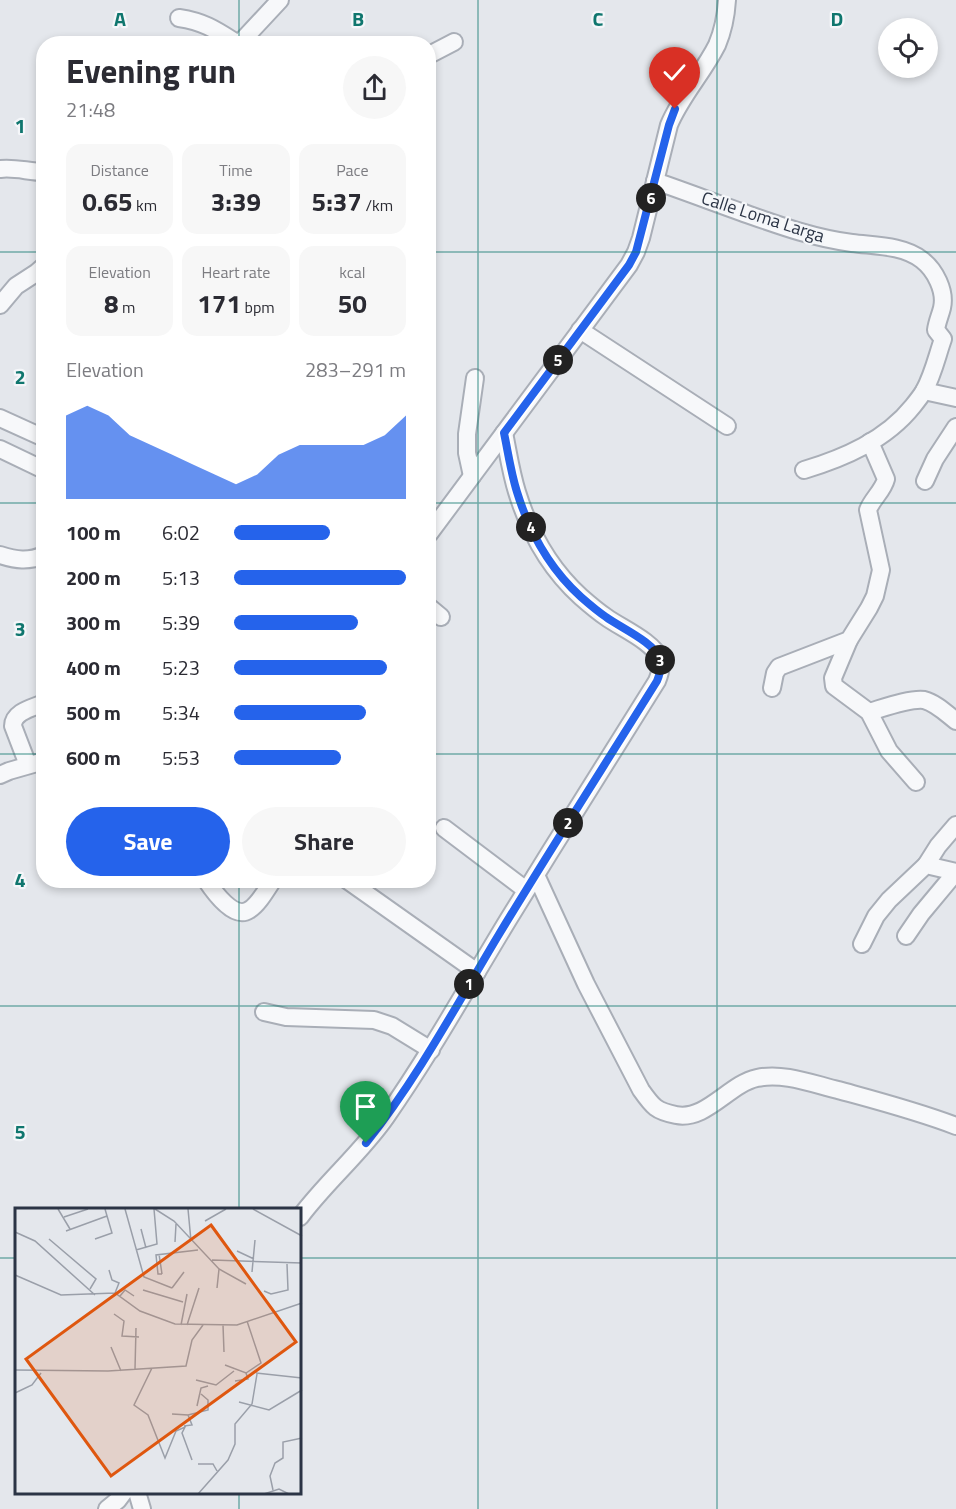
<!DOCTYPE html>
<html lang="en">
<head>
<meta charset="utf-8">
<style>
	body { margin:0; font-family:"Titillium Web",sans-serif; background:#f7f7f7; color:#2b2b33; height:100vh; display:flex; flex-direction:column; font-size:22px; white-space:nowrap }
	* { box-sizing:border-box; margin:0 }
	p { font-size:20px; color:#7c7c81 }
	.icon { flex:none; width:33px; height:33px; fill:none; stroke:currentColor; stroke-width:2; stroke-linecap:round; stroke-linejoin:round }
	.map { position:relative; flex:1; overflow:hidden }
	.drawer { position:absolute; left:36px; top:36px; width:400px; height:852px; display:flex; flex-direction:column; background:#fff; border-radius:24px; box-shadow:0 3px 9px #0003 }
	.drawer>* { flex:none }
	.fabs { position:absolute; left:878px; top:18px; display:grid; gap:12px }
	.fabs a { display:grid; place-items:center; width:60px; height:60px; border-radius:50%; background:#fff; box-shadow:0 3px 9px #0003; font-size:30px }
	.pin { position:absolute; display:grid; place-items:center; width:51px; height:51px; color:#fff; margin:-62px -26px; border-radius:50% 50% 50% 0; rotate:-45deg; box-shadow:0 0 6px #0007 }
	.pin .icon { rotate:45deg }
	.km { position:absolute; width:30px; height:30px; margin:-15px; border-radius:50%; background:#222; color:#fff; font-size:16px; line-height:30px; text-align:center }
	.round { display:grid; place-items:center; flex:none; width:63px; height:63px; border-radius:32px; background:#f7f7f7 }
	.head { display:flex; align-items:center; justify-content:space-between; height:102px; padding:0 30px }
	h1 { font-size:33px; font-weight:700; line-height:45px }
	.figures { display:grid; grid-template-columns:repeat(3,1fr); gap:9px; height:102px; padding:6px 30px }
	.figures div { display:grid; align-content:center; border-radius:15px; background:#f7f7f7; text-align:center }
	.figures b { font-size:26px; font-weight:700 }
	.figures small { font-size:16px; font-weight:400 }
	.figures p { font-size:16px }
	.chart { height:168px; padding:12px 30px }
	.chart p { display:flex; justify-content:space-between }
	.chart svg { width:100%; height:108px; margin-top:6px; fill:#2563eb; opacity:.7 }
	.button { display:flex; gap:12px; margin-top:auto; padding:12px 30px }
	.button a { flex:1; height:69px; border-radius:36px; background:#2563eb; color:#fff; font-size:24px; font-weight:700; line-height:69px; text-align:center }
	.button a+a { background:#f7f7f7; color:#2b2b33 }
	ul { padding:0 30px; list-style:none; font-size:20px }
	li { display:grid; grid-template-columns:96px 72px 1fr; align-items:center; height:45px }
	li i { height:15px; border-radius:8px; background:#2563eb }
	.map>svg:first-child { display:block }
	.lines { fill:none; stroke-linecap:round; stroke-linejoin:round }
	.minor-casing { stroke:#a9aeb7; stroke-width:20 }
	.minor { stroke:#f7f8fa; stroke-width:16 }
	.route-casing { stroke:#fff; stroke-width:12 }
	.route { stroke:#2563eb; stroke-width:8 }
	.grid { fill:none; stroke:#0f766e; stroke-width:1.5; stroke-opacity:0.55 }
	.labels { text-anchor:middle; stroke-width:4.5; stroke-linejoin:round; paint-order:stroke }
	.street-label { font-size:18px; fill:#2b3445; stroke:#f4f6f9 }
	.inset-road { fill:none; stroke:#9a9fa9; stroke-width:1.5 }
	.view { fill:#df570f; fill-opacity:0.15; stroke:#df570f; stroke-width:3 }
	.inset-edge { fill:none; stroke:#2b3445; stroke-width:3 }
	.grid-label { font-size:20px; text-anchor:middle; font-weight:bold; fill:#0f766e; stroke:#f4f6f9; stroke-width:4.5; stroke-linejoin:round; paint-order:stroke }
</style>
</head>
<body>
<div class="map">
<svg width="956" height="1509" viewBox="0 0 956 1509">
	<rect width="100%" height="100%" fill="#e4e7ec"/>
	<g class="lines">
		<g class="minor-casing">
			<g id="minor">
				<path d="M 179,18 C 205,22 216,30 238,44"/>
				<path d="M 239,44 L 280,0"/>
				<path d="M 429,55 L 454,42"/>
				<path d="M 0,169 C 15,167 29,172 44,172"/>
				<path d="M 655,181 C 684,191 713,202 741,212 C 778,225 813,238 852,243 C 874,246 903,245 922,260 C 935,270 946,291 942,308 C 940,316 937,322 936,330 L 943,339 C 937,356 933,375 924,391 C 921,396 917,401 913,406 C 886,440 844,458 804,470"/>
				<path d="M 0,305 L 16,286 L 36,273 L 44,266"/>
				<path d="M 580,330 L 727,426"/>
				<path d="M 924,391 L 956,398"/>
				<path d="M 0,418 L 44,438"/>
				<path d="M 0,449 L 44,470"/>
				<path d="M 472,476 L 467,453 L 467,434 L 475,378"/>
				<path d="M 925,481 L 935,459 L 956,427"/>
				<path d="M 429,534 L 629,265 L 636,252 L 641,238 L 669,125 C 681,96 703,73 717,45 C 723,31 726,16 727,0"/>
				<path d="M 0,555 C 16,560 28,562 44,555"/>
				<path d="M 429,607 L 441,617"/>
				<path d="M 849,640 L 833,678 L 834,686 L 869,712 L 889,751 L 916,782"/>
				<path d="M 772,688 L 775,673 L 779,667 L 849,640 L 869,608 L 875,596 L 881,570 L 868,510 C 872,499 883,491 886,479 L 870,442"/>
				<path d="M 869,712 C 883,708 911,698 924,700 C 936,703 947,714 956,721"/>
				<path d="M 28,765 L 13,726 C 13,712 32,708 44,703"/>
				<path d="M 0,775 L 9,771 L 44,761"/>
				<path d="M 444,828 L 526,890"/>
				<path d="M 926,865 L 938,846 L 956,825"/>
				<path d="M 536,875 L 586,984 L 641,1090 C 653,1107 656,1111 676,1115 C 706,1121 729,1084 757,1078 C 783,1072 813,1084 838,1090 C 878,1101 917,1111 956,1126"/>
				<path d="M 206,880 C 214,892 234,920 249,910 C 258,905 267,889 273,880"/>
				<path d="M 347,880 L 477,972"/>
				<path d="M 906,936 L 921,914 L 956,872"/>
				<path d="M 862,944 L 876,916 L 889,900 L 926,865 L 956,872"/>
				<path d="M 264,1012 L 286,1017 L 374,1020 L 392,1026 L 431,1050"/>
				<path d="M 300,1217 C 326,1182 361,1153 386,1117 C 430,1054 468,986 508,920 C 557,840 607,761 657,681 C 660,674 662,667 660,659 C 654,642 621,628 606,617 C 597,611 589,604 581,597 C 550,569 529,531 517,492 C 511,473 508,452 504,433"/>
				<path d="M 137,1492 L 142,1509"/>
				<path d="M 107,1509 L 118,1500 L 124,1492"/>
			</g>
		</g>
		<use href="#minor" class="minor"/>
	</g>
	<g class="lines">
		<g class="route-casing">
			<path id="route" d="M 366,1143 C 417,1079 456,1006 498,936 C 550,850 604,766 657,681 C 660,674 662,667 660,659 C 654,642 621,628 606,617 C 597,611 589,604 581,597 C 550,569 529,531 517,492 C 511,473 508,452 504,433 L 629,265 L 636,252 L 669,125 L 675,109"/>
		</g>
		<use href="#route" class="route"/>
	</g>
	<path class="grid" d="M 239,0 L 239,44M 478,0 L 478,1509M 717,0 L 717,1509M 0,252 L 44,252M 429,252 L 956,252M 0,503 L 44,503M 429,503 L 956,503M 0,754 L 44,754M 429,754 L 956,754M 239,880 L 239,1209M 0,1006 L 956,1006M 0,1258 L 16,1258M 300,1258 L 956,1258M 239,1492 L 239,1509"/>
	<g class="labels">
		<g class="street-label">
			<text transform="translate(763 217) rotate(18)" y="6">Calle Loma Larga</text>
		</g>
	</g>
	<g transform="translate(15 1208)">
		<rect width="286" height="286" fill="#e4e7ec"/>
		<path class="inset-road" d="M 43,1 L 55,21M 110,1 L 129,69 L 157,80M 140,1 L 159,13 L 204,61 L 231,76M 173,1 L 176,33M 238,1 L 287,28M 49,9 L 73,1M 190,13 L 211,1M 126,21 L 131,40M 51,23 L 92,8M 0,24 L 20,33 L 80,87M 34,31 L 81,71 L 75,81M 80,31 L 97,25 L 90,1M 160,34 L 161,16M 121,42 L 142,36 L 139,1M 222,43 L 239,51M 144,46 L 147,66M 197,52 L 287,55M 94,62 L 97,72 L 104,75 L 100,85M 237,64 L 240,32M 147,66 L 143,66 L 141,47 L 183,42M 0,67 L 46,87 L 100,85 L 125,103 L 160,116 L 222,117 L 287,95M 157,80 L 169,64M 202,80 L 204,61M 128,82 L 168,94M 249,83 L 256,86 L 273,82 L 272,56M 105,88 L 110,82 L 119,88M 99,106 L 109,113 L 107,128 L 124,129M 166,117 L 172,86M 172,117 L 184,80M 208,117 L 209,144M 96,139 L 106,163M 210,157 L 231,165 L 246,155 L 232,113M 137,160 L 119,197 L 133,207 L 150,250 L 161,223 L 170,219 L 167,225 L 177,252M 120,161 L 121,120M 0,162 L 93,163 L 171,158 L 177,132 L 188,117M 241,165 L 287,170M 181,172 L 201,177 L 219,163M 220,173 L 233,171 L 231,165M 0,185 L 17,177 L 26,165M 224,194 L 254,202 L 287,182M 182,198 L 186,180 L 193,178M 157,206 L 173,207 L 177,217 L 169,218M 173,207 L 193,202 L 193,192 L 186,186M 183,256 L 198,256 L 202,263M 258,282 L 255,268 L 260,255 L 268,250 L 268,234 L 287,230M 183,286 L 213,252 L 220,236 L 220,216 L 237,196 L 242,166M 249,286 L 264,281 L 274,286"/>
		<path class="view" d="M 196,17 L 281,134 L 96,268 L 11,151 Z"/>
		<rect width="286" height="286" class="inset-edge"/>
	</g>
	<g class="grid-label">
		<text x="120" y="26">A</text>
		<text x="358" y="26">B</text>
		<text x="598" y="26">C</text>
		<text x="837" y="26">D</text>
		<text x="20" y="133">1</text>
		<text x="20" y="384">2</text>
		<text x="20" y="636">3</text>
		<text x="20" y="887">4</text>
		<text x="20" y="1139">5</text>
	</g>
</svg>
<div class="fabs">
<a><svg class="icon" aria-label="locate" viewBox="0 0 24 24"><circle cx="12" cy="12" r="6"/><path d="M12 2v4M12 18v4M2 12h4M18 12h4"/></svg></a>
</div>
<div class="pin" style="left:366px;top:1143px;background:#1e9e55"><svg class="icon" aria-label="arrive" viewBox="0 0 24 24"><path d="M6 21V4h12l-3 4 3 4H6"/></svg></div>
<div class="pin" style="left:675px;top:109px;background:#d93025"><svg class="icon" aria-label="check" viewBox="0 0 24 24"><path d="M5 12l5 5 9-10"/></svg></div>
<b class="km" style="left:469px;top:984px">1</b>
<b class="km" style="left:568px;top:823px">2</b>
<b class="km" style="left:660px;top:660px">3</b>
<b class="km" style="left:531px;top:527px">4</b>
<b class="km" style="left:558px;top:360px">5</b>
<b class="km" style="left:651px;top:198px">6</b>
<section class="drawer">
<div class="head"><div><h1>Evening run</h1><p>21:48</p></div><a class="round"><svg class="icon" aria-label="share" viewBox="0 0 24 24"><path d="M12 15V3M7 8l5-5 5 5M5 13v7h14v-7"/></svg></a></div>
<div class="figures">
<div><p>Distance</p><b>0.65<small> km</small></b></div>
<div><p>Time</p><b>3:39</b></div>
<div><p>Pace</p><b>5:37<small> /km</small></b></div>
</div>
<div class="figures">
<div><p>Elevation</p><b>8<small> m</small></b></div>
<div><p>Heart rate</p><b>171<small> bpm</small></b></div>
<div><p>kcal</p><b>50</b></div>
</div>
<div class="chart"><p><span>Elevation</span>283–291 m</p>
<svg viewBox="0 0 160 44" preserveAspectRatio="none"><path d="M0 44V10L10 6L20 10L30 18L40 22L50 26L60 30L70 34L80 38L90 34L100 26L110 22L120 22L130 22L140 22L150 18L160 10V44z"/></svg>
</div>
<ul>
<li><b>100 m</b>6:02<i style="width:56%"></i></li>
<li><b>200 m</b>5:13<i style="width:100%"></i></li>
<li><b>300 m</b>5:39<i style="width:72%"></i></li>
<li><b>400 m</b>5:23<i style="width:89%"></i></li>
<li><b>500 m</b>5:34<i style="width:77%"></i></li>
<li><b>600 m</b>5:53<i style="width:62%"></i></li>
</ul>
<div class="button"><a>Save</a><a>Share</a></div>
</section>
</div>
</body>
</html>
